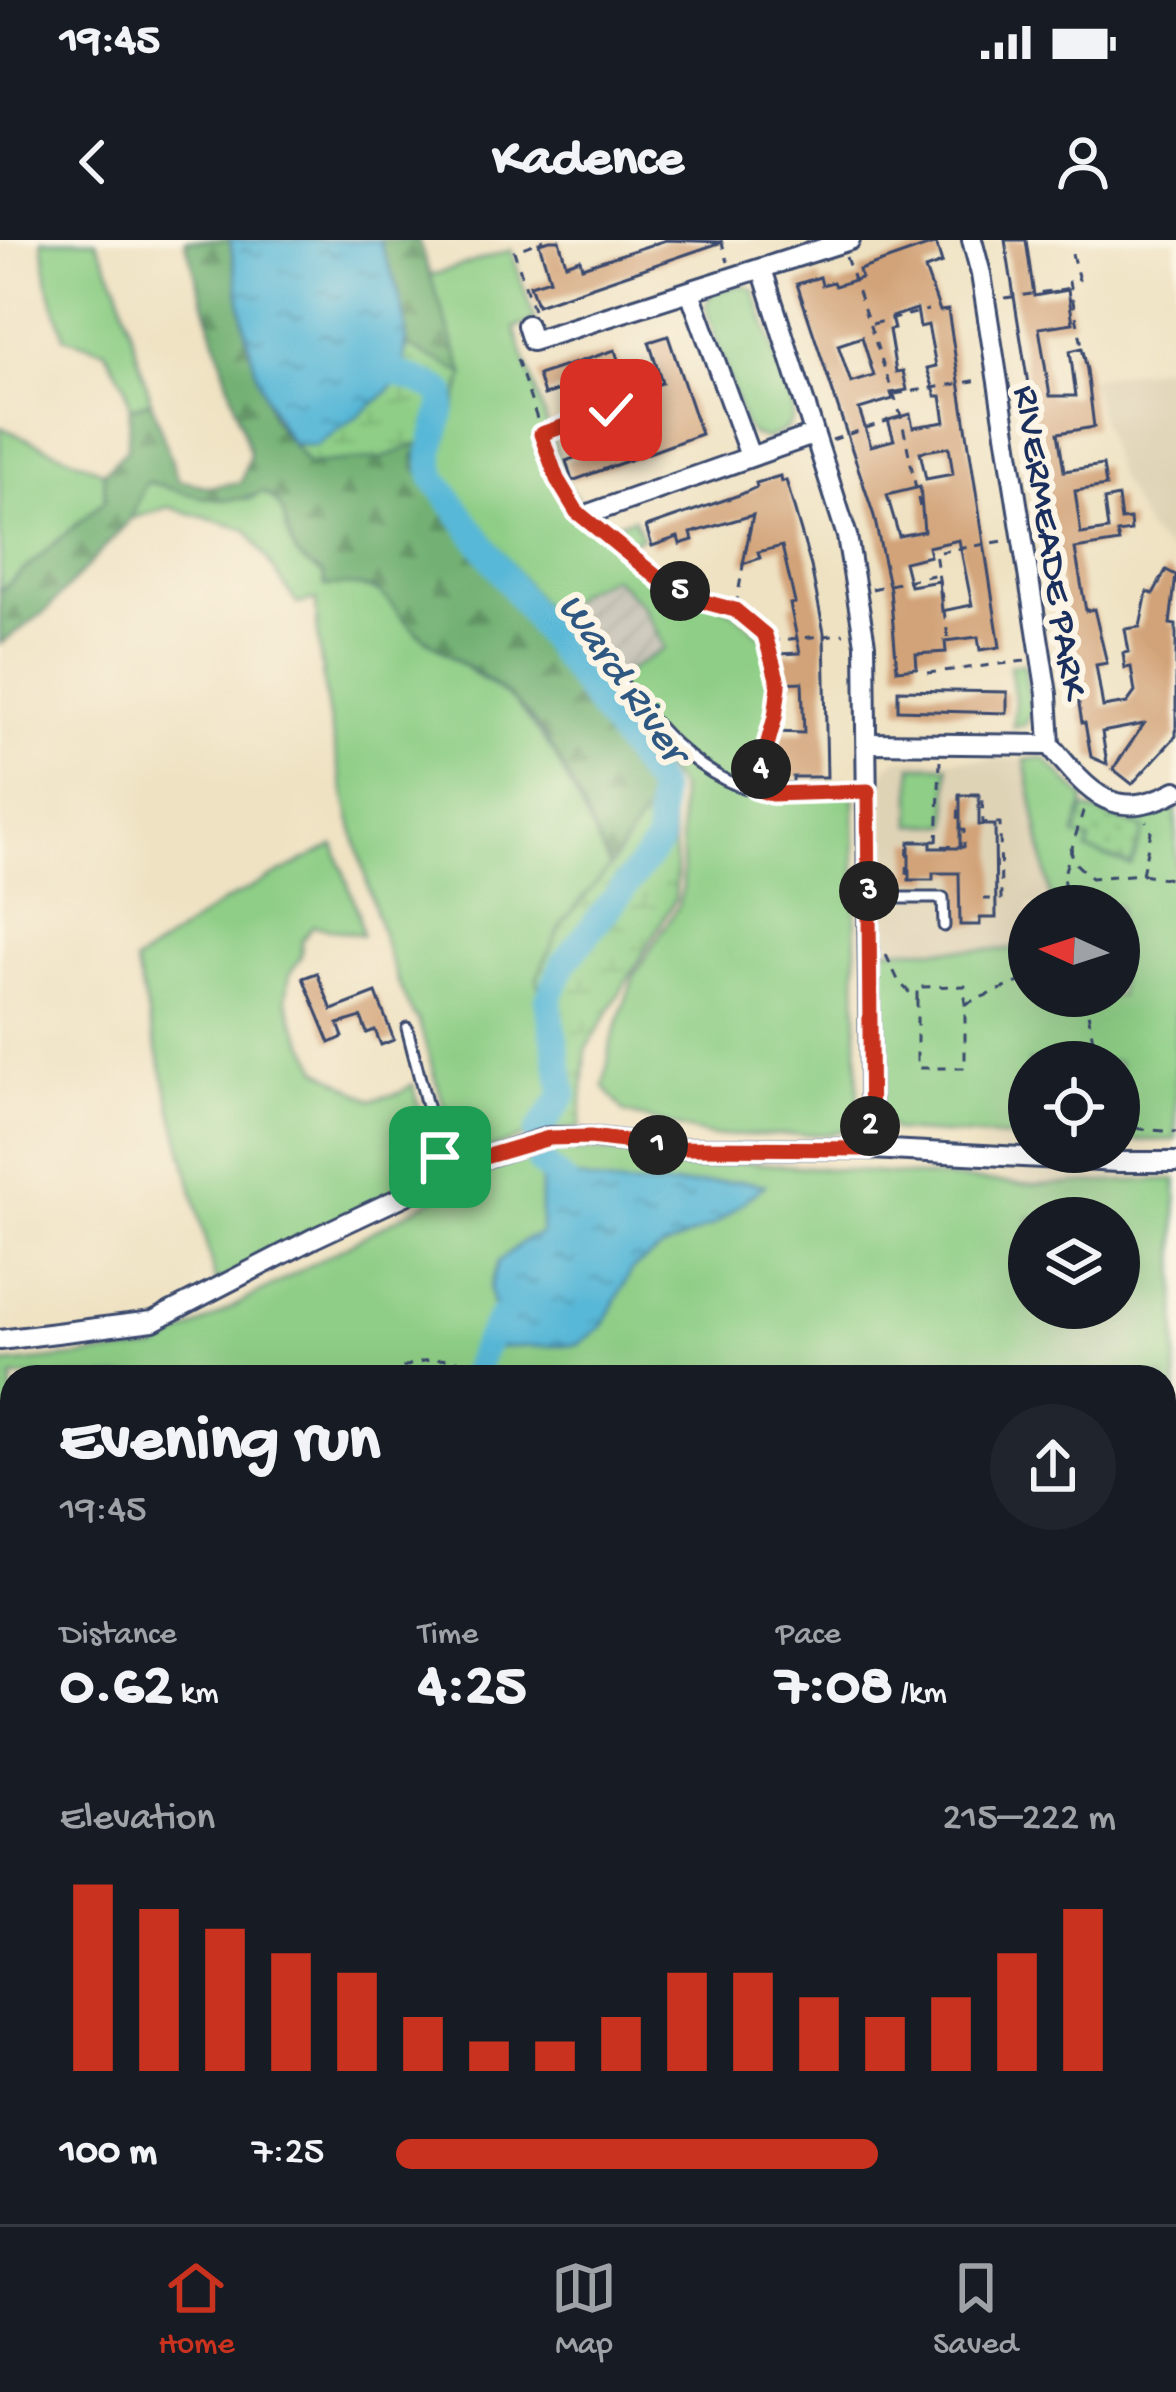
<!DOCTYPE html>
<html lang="en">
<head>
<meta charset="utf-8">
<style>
	body { margin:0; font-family:"Gochi Hand",sans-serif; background:#20242c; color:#f1f3f6; height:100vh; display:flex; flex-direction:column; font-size:45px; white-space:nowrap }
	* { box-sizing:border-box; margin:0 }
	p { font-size:39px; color:#9ea1a6 }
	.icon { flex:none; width:66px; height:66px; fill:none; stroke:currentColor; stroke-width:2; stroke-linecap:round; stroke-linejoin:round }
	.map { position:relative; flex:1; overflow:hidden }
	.panel { position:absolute; left:0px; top:1125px; width:1176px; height:861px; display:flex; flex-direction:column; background:#171b24; border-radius:36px 36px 0 0; box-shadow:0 12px 48px #0002 }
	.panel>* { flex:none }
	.needle { width:78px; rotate:273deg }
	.controls { position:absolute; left:1008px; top:645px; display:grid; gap:24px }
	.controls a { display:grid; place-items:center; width:132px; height:132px; border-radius:50%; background:#171b24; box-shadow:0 12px 48px #0002; font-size:60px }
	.pin { position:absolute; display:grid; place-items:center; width:102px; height:102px; color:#fff; margin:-51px; border-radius:24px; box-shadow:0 6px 18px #0006 }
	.km { position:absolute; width:60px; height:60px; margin:-30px; border-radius:50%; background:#222; color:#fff; font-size:33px; line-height:60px; text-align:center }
	.round { display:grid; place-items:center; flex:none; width:126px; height:126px; border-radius:63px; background:#20242c }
	.head { display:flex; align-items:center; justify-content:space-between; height:204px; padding:0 60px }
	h1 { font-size:66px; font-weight:800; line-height:90px }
	.metrics { display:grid; grid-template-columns:repeat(3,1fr); gap:18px; height:204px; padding:12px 60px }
	.metrics div { display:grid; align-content:center }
	.metrics b { font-size:60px; font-weight:800 }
	.metrics small { font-size:33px; font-weight:400 }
	.metrics p { font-size:33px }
	.chart { height:336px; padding:24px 60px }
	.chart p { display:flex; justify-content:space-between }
	.chart svg { width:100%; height:216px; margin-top:12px; stroke:#c8321e; stroke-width:6 }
	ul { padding:0 60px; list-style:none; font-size:39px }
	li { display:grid; grid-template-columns:192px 144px 1fr; align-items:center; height:90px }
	li i { height:30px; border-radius:15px; background:#c8321e }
	.status { display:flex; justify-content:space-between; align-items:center; height:84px; padding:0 60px; background:#171b24; direction:ltr }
	.status svg { height:33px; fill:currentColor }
	header { display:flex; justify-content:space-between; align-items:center; height:156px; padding:0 60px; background:#171b24; font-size:54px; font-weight:800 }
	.menu { display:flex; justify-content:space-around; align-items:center; height:168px; border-top:3px solid #363941; background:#171b24; font-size:33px; color:#9ea1a6 }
	.menu a { display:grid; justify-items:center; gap:6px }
	.menu .selected { color:#c8321e }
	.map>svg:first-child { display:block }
	.built { fill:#dfd3b6 }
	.industrial { fill:url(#industrial-furrows) }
	.grass { fill:#8ece86; stroke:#547e72; stroke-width:3; fill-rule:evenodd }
	.forest { fill:url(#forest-firs); stroke:#467068; stroke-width:3 }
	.wetland { fill:url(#wetland-marsh); stroke:#547e72; stroke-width:3 }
	.park { fill:url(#park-dots); stroke:#547e72; stroke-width:3 }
	.water { fill:url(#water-ripples); stroke:#3a749a; stroke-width:3 }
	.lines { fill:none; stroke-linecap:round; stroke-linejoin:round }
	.river { stroke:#59b8d7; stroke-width:27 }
	.building { fill:#d2a378; fill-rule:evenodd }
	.lane-casing { stroke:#3b4a6d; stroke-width:15 }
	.street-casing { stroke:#3b4a6d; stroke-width:24 }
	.path { stroke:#3b4a6d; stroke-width:3; stroke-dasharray:9 9; stroke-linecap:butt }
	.lane { stroke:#fff; stroke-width:9 }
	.street { stroke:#fff; stroke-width:18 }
	.route-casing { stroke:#fff; stroke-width:24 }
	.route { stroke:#c8321e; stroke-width:15 }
	.labels { text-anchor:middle; stroke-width:12; stroke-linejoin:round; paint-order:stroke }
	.street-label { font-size:39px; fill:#1b2f5e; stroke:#fcf5e5 }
	.water-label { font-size:42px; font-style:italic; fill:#2e5882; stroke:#fcf5e5 }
</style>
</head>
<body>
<div class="status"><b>19:45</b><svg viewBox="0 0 49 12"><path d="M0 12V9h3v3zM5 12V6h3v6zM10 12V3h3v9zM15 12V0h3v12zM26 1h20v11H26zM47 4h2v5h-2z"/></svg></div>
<header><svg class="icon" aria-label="back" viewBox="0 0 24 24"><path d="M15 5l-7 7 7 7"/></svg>Kadence<svg class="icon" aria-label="person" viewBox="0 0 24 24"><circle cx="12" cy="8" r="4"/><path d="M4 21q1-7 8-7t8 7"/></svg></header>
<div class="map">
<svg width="1176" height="1984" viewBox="0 0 1176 1984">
	<defs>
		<pattern id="industrial-furrows" width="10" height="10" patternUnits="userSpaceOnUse" patternTransform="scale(3)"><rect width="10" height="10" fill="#c8c4b8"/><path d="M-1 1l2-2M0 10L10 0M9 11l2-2" fill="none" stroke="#aba9a1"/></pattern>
		<pattern id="forest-firs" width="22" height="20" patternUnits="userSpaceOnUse" patternTransform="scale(3)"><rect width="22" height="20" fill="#72b173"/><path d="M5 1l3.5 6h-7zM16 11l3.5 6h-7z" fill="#5d9062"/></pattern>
		<pattern id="wetland-marsh" width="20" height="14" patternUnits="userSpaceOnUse" patternTransform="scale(3)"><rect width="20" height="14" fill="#8ece86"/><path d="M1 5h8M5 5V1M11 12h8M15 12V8" fill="none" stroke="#7ab176"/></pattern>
		<pattern id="park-dots" width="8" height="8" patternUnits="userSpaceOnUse" patternTransform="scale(3)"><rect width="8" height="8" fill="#8ece86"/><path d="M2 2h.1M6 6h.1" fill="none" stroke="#7ab176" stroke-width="1.8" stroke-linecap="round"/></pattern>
		<pattern id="water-ripples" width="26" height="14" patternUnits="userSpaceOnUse" patternTransform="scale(3)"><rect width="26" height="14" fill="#59b8d7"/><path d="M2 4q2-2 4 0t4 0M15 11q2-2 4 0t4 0" fill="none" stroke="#4996b2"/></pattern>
	</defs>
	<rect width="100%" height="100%" fill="#fcf5e5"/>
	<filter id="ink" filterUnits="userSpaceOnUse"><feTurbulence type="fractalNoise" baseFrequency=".00833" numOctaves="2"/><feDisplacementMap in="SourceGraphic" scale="24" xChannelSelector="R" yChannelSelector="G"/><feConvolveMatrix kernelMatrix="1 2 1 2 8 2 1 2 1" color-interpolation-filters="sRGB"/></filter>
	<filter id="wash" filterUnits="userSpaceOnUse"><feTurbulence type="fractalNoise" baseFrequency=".004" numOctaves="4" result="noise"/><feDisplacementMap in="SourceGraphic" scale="48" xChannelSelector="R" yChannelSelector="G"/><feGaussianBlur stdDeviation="2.7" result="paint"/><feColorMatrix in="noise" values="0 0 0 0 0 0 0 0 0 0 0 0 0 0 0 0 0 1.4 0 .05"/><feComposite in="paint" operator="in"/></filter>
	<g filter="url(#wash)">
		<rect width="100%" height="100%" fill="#efe2c2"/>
		<g class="built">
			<path d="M 1176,125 L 1176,318 L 1148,291 L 1117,235 L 1089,138 Z"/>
			<path d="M 896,519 L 1025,520 L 1052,666 L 1029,666 L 1029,710 L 886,709 L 883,541 L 886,529 Z"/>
		</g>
		<path class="industrial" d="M 613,337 L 643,366 L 665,409 L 605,445 L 550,376 L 582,350 Z"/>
		<g class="grass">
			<path d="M 42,0 L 96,0 L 118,47 L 151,161 L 130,168 L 125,145 L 105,110 L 64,97 L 48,44 Z"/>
			<path d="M 511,10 L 535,81 L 514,88 L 569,247 L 587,272 L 608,286 L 634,278 L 642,297 L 628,303 L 630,310 L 665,341 L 733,371 L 768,401 L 780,449 L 761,547 L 854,542 L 858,870 L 847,889 L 828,894 L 711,896 L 625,873 L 604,847 L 611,803 L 634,736 L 678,666 L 683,646 L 679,549 L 605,445 L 665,408 L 643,366 L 613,337 L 582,350 L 550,376 L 439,226 L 464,134 L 429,36 Z"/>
			<path d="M 744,45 L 754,50 L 793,167 C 795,186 783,194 765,199 L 753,195 L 744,184 L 705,66 L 713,51 Z"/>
			<path d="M 0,187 L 104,232 L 105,260 L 0,351 Z"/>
			<path d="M 145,242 L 248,260 L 262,252 C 281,260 285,271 286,291 L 352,344 L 386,354 L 417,393 L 515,462 L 554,513 L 610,627 L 562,683 L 560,856 L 536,893 L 470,916 L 453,896 L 418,779 C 395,763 348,573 340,534 C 328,478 318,417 316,360 L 297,364 L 247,290 L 169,267 L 131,279 Z"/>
			<path d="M 1024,423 L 1032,473 L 1025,485 L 1013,487 L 1015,461 L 1010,425 Z"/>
			<path d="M 1043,517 L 1085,559 L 1075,595 L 1090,601 L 1088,610 L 1130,625 L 1143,589 L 1132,584 L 1133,574 L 1176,568 L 1176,900 L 1119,901 L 1119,822 L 1029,822 L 1029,899 L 895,891 L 880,877 L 878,709 L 1029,710 L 1029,756 L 1119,756 L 1119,666 L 1052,666 L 1025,520 Z"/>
			<path d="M 912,526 L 948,526 L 949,585 L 912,585 Z"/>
			<path d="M 334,605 L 358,672 L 362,695 L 313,686 L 302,700 L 301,717 L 290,733 L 286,758 L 295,784 L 319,829 L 372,860 L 400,853 L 413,844 L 435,930 L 216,1043 L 135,723 L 222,663 Z"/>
			<path d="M 561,908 L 1035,945 L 1176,939 L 1176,1984 L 330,1984 L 335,1974 L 1164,1974 L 1164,1137 L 12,1137 L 12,1245 L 0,1195 L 2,1124 L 155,1109 L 513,916 ZM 1029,978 L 1119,978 L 1119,1068 L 1029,1068 Z"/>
		</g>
		<g class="forest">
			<path d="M 185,0 L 230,0 L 247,98 L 272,178 L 307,224 L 382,218 L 421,202 L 415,215 L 415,228 L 451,269 L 652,546 L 656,556 L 610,627 C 583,573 560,503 514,461 C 487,436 452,419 423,397 C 379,364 397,340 325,346 L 323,334 C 315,329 304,324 299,317 C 280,294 293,265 262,252 C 223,271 185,251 146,242 L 131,279 L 46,371 L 0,404 L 0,351 L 105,260 L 104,232 L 127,209 L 130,168 L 151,161 L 178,240 L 210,247 L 241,242 L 250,214 Z"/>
			<path d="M 379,0 L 418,0 L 464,134 L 408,106 L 398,49 Z"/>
		</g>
		<g class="wetland">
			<path d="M 408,106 L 464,134 L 439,226 L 415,228 L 420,203 L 382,218 L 308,224 L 293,204 L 315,205 L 391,147 Z"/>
			<path d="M 656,556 L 669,558 L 677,636 L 675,660 L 586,810 L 580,888 L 536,893 L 560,856 L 537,738 L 562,683 L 610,627 Z"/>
		</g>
		<path class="park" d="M 1085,568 L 1144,589 L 1131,625 L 1087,610 L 1090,601 L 1075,596 Z"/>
		<g class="water">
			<path d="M 230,0 L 379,0 C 396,44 423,103 392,147 C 381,162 332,193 315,206 L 293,204 C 249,148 242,69 230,0 Z"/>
			<path d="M 541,923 C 605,956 673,945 743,941 L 765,945 L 716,984 L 661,1009 L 632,1029 L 603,1086 L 578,1105 L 483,1108 L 494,1077 L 490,1048 L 498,1022 L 526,999 L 541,994 Z"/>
		</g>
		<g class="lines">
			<g class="river">
				<path d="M 368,114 C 388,137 420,136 443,153 C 445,184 424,202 434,238 L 659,549 L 659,603 L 564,723 L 548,760 L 564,855 L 537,893 L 541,923 L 565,944"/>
				<path d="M 473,1137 L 483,1108 L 501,1077"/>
				<path d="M 313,1984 L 320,1974"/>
			</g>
		</g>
		<g id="blocks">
			<g class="building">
				<path d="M 550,0 L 559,0 L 566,24 L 580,19 L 582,27 L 666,0 L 722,2 L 537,65 L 530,45 L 550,39 L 539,3 Z"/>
				<path d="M 1005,0 L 1026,0 L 1034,56 L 1068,50 L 1073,83 L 1039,88 L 1050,156 L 1076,156 L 1070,111 L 1082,108 L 1087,130 L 1094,187 L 1058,193 L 1064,231 L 1103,225 L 1106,246 L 1075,251 L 1081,294 L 1108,290 L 1104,260 L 1118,257 L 1121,280 L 1130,279 L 1131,291 L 1117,293 L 1119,302 L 1075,309 L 1086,371 L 1094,369 L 1107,423 L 1096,425 L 1103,467 L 1127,463 L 1135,452 L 1131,427 L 1125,428 L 1123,413 L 1129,412 L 1125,389 L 1140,387 L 1147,352 L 1153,354 L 1166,330 L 1176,335 L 1170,384 L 1176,385 L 1176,496 L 1132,544 L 1113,529 L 1144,484 L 1102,492 L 1107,524 L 1091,517 L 1085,483 L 1082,483 Z"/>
				<path d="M 936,3 L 942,23 L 925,29 L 940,71 L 948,70 L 1000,407 L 980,410 L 978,397 L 945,401 L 946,412 L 916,414 L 917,428 L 897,430 L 890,350 L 874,276 L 797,44 L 820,37 L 822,45 L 833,42 L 835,46 L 861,38 L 859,30 ZM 917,69 L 920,87 L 928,85 L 936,126 L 927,128 L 936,156 L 941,156 L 945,182 L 913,187 L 910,174 L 888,180 L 894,200 L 871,206 L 859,169 L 893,159 L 891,153 L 907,150 L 903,131 L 896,132 L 889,90 L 894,89 L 891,77 ZM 862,97 L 874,136 L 851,143 L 838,105 ZM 949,207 L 953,234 L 926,239 L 920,212 ZM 920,247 L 924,291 L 899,296 L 887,255 ZM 959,300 L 972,365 L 942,371 L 939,341 L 910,346 L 904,322 L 930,316 L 928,307 Z"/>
				<path d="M 668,96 L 701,194 L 572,241 L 566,221 L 580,216 L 568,175 L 618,160 L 609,134 L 544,155 L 538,135 L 615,110 L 628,152 L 634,152 L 662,143 L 649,102 ZM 622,177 L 630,199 L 604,208 L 597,185 Z"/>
				<path d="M 780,236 L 781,242 L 786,240 L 811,326 L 824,393 L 827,537 L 793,537 L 793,543 L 768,543 L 762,542 L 772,492 L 804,493 L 802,442 L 779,443 L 777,414 L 800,413 L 790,364 L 795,363 L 782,306 L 758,312 L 760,318 L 743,324 L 753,275 L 691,293 L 693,300 L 680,304 L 678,297 L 652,306 L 646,287 L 739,255 L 757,247 L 756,243 Z"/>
				<path d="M 898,450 L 1007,452 L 1007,473 L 898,470 Z"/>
				<path d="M 960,555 L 979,555 L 979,585 L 995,585 L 996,678 L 980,678 L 980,685 L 960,685 L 959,633 L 933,633 L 933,640 L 909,640 L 909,602 L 931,602 L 931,608 L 960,608 Z"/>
				<path d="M 317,733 L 332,770 L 376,753 L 394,800 L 381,805 L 375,790 L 367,793 L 361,777 L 338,784 L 343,797 L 330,803 L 303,738 Z"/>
			</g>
		</g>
	</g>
	<g filter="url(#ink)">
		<use href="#blocks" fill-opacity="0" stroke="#3b4a6d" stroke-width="3"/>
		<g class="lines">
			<g class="lane-casing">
				<g id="lane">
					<path d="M 575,379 C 625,444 683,546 774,554 C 805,557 838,552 868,551"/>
					<path d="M 869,658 L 943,658 L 944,686"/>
					<path d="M 407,788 L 440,917 L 450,934"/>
				</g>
			</g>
			<g class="street-casing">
				<g id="street">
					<path d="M 762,29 L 847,296 L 865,404 L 871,909"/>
					<path d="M 690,52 L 750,216"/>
					<path d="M 527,85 L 532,101 L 850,0"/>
					<path d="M 594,272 L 813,195"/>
					<path d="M 868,503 L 1050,505 L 1047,454 L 981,34 L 972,0"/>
					<path d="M 1050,505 C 1089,552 1113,584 1176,551"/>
					<path d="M 0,1100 L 153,1081 L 314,998 L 489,916 L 549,897 L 589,897 L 682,908 L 871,909 L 1118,922 L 1176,922"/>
				</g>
			</g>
			<g class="path">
				<path d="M 721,0 L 728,22"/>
				<path d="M 1072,14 L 1079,40 L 1069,42 L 1085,120"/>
				<path d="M 846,17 L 901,176 L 920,268"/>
				<path d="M 1005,58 L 1071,48"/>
				<path d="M 533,70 L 514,11 L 544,0"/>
				<path d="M 872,84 L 928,70"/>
				<path d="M 517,119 L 557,239 L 578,273"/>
				<path d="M 895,154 L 980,140"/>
				<path d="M 541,194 L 611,170"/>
				<path d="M 832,200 L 901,176"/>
				<path d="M 600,289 C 622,305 641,328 664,343 C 686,357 711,359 733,369 C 799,401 776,482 759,536"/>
				<path d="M 872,349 L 938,334"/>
				<path d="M 736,366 L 751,279"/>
				<path d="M 948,397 L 935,313 L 1003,301"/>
				<path d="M 770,401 L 844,394"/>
				<path d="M 927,433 L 1025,421"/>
				<path d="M 940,521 L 937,606 L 964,607 L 964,590 L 958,587 L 959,554 L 982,554 L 983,583 L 1000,583 L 1001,659 L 984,659"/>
				<path d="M 1070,607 L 1074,622 L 1091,638 L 1142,634 L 1176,640"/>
				<path d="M 1142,634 L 1151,592 L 1146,581"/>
				<path d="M 907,635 L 908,601 L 937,601"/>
				<path d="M 1068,666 L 1063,637 L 1085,565"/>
				<path d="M 886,715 L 899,742 L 917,760 L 917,828 L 965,828 L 965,746 L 917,747 L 917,760"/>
				<path d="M 1085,756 L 1097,822"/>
				<path d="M 965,764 L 1029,738"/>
				<path d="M 1119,887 L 1176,892"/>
				<path d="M 387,1137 C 422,1113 459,1114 494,1137"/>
				<path d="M 997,1984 L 1000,1974"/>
			</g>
			<use href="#lane" class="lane"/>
			<use href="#street" class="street"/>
		</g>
	</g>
	<g class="lines" filter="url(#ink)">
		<g class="route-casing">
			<path id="route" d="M 440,917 L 449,934 L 488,916 L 549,898 L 590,897 L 682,908 L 871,909 L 868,551 L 772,554 L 755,549 L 775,477 L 779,446 L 765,395 L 735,370 L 701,361 L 663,342 L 577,272 L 557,239 L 541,194 L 611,170"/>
		</g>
		<use href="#route" class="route"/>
	</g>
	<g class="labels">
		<g class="street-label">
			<text transform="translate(1054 301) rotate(81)" y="14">RIVERMEADE PARK</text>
		</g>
		<g class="water-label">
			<text transform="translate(626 435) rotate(55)" y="15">Ward River</text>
		</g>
	</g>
</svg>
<div class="controls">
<a><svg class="needle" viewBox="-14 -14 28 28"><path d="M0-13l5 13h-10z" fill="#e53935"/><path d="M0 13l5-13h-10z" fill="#9ea1a6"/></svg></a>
<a><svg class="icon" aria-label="locate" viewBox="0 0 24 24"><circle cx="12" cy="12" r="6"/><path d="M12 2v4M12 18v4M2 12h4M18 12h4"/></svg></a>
<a><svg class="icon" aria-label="layers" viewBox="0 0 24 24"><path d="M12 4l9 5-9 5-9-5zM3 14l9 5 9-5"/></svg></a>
</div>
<div class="pin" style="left:440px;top:917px;background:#1e9e55"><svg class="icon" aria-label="arrive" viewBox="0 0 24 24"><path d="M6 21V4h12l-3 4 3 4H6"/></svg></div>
<div class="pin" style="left:611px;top:170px;background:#d93025"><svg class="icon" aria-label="check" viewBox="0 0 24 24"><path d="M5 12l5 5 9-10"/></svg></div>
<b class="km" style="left:658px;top:905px">1</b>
<b class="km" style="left:870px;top:886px">2</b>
<b class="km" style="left:869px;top:651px">3</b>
<b class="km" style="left:761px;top:529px">4</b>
<b class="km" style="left:680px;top:351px">5</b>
<section class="panel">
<div class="head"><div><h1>Evening run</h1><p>19:45</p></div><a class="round"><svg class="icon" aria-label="share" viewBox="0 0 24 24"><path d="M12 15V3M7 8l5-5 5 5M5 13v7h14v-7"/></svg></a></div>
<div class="metrics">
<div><p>Distance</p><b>0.62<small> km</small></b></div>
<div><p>Time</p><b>4:25</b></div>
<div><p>Pace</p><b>7:08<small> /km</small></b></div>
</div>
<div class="chart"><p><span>Elevation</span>215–222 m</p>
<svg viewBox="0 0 160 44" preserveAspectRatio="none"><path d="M5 44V6M15 44V11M25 44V15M35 44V20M45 44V24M55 44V33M65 44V38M75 44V38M85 44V33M95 44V24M105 44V24M115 44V29M125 44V33M135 44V29M145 44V20M155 44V11"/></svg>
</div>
<ul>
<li><b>100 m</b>7:25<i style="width:67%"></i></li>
</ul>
</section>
</div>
<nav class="menu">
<a class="selected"><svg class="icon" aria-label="home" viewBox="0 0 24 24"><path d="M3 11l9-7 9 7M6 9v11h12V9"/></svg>Home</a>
<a><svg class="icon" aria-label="map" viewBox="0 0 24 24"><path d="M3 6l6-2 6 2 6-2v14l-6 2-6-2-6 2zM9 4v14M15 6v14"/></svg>Map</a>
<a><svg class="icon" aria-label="saved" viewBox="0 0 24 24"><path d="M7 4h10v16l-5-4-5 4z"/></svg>Saved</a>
</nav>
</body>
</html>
